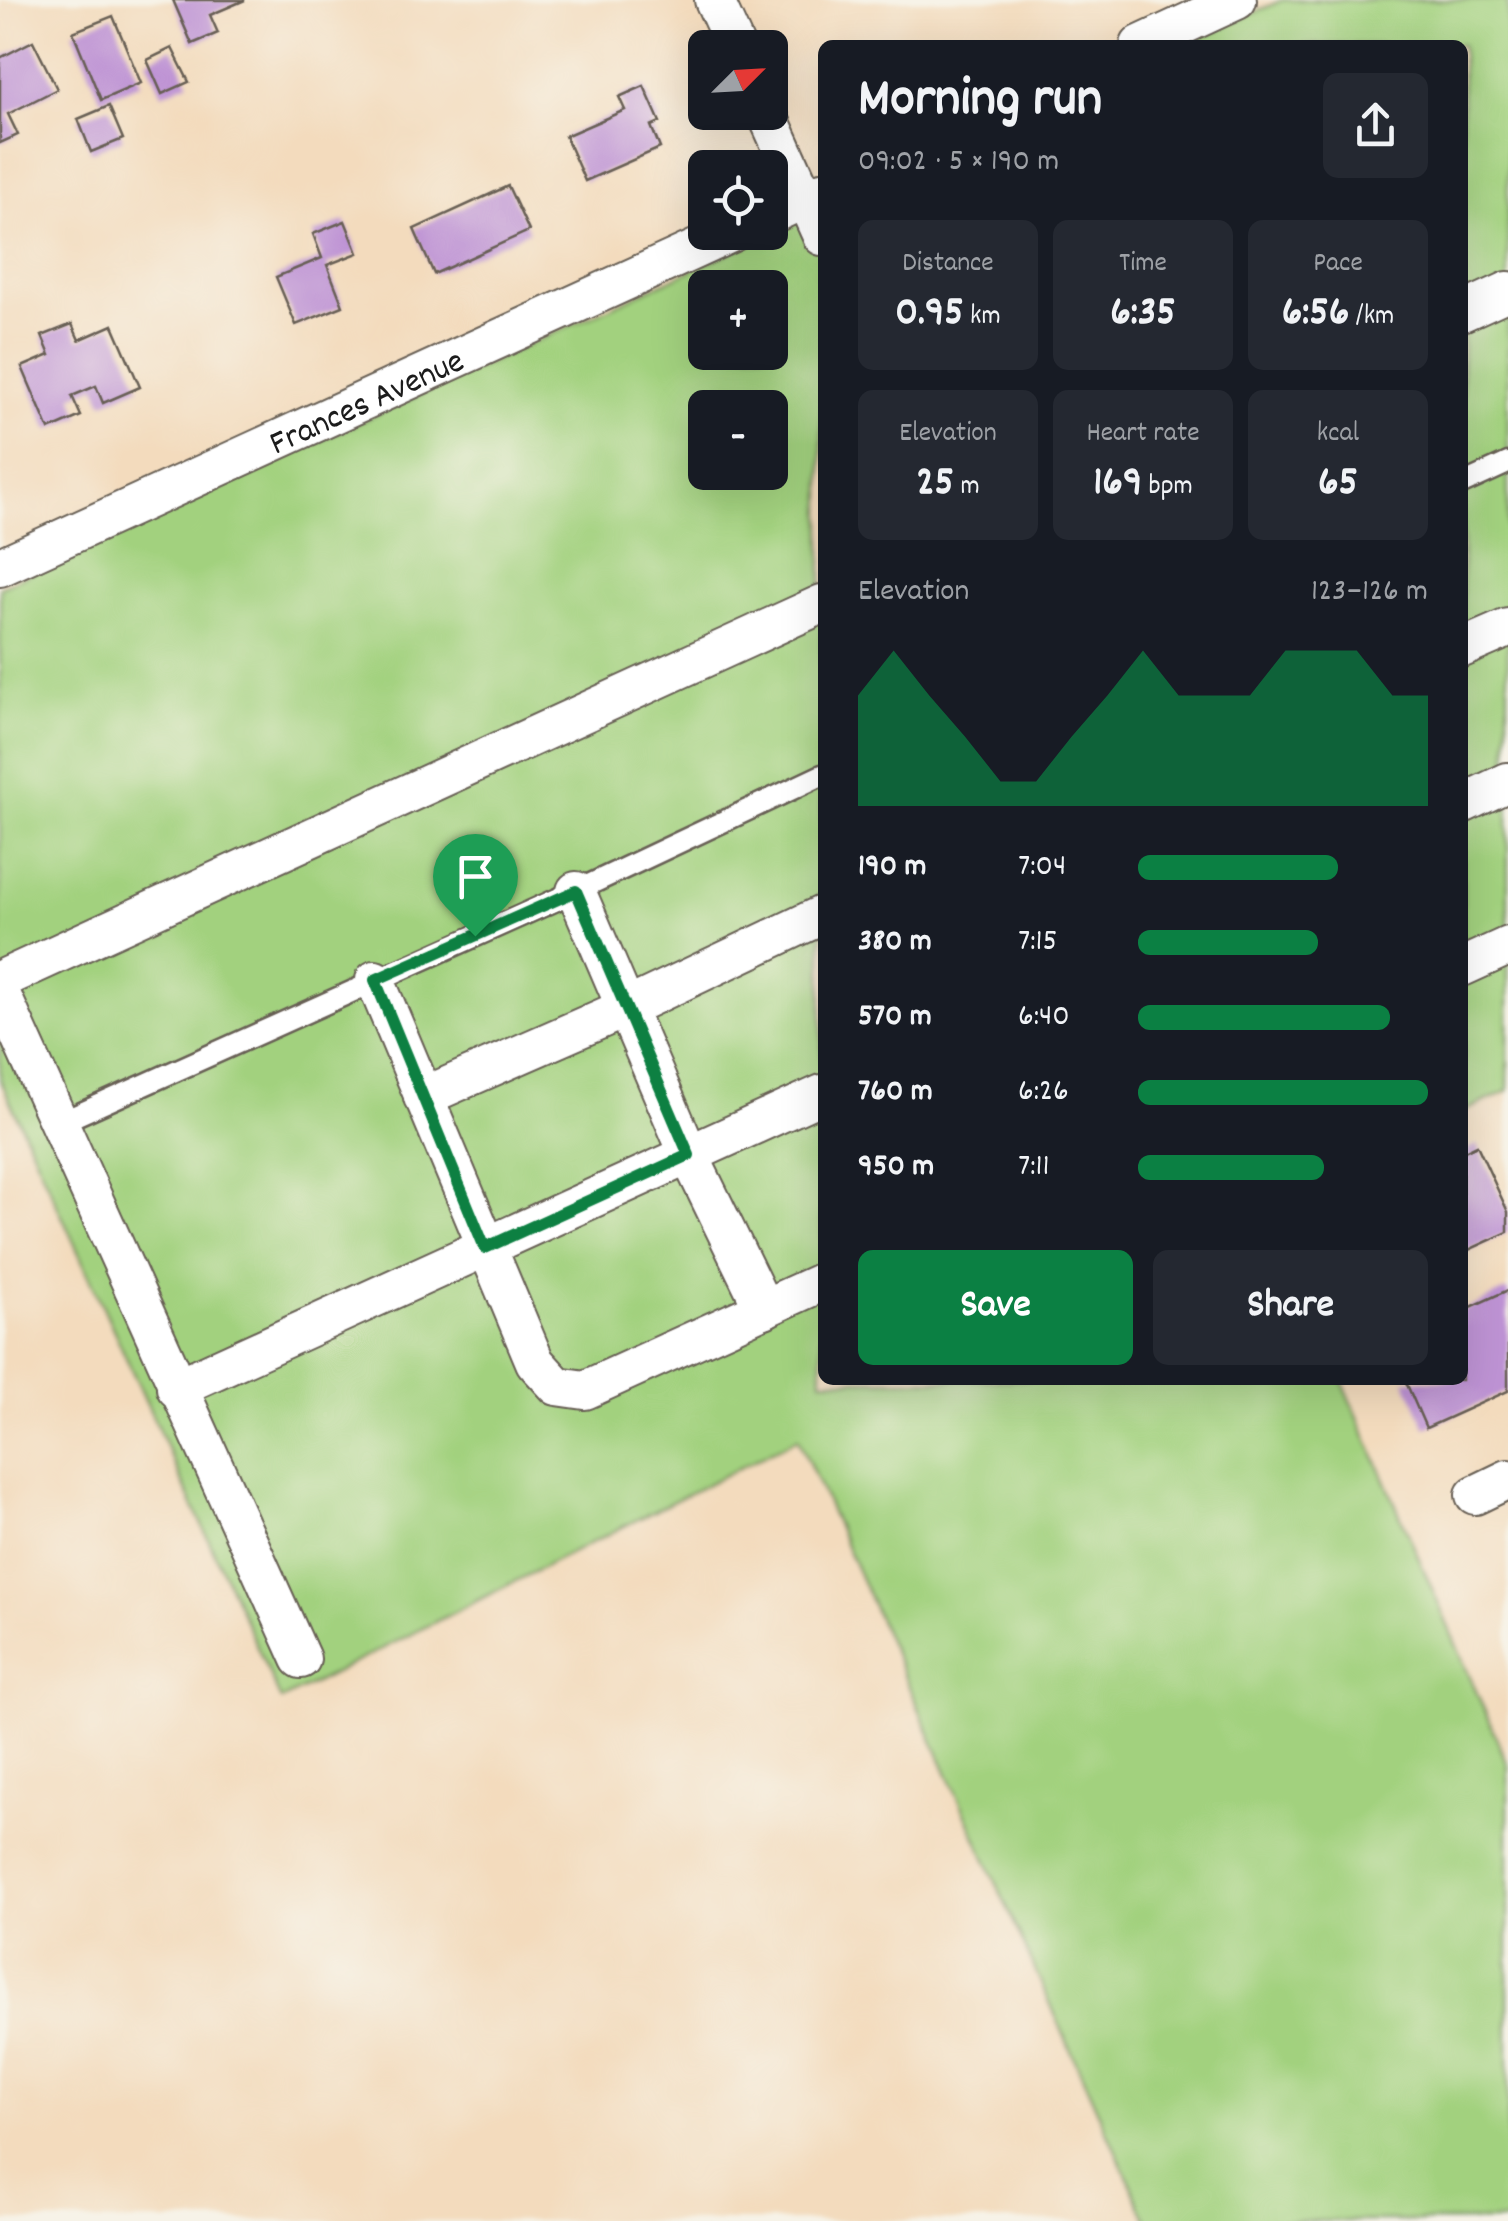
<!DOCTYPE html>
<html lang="en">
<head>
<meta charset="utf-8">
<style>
	body { margin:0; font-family:Dekko,sans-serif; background:#242831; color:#f1f3f6; height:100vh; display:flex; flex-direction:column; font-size:38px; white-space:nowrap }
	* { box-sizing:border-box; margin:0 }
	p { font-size:32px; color:#9ea1a6 }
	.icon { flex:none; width:55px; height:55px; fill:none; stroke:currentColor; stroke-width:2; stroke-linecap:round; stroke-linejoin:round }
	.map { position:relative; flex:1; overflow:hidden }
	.sheet { position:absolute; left:818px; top:40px; width:650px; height:1345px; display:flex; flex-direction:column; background:#171b24; border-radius:15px; box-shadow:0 10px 40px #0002 }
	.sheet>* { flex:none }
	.needle { width:65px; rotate:66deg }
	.buttons { position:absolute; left:688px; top:30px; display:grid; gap:20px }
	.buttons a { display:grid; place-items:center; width:100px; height:100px; border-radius:15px; background:#171b24; box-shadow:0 10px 40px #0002; font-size:50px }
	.pin { position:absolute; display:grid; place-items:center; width:85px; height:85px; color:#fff; margin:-102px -42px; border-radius:50% 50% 50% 0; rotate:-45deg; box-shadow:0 0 10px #0007 }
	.pin .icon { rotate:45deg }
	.round { display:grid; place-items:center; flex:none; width:105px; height:105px; border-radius:15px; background:#242831 }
	.summary { display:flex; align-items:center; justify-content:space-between; height:170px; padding:0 40px }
	h1 { font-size:55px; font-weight:700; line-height:75px }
	.metrics { display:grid; grid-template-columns:repeat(3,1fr); gap:15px; height:170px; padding:10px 40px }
	.metrics div { display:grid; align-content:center; border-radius:15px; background:#242831; text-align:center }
	.metrics b { font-size:42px; font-weight:700 }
	.metrics small { font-size:28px; font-weight:400 }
	.metrics p { font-size:28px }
	.chart { height:280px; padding:20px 40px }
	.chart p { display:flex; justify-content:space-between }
	.chart svg { width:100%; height:180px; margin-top:10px; fill:#0b8043; opacity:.7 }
	.cta { display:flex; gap:20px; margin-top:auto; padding:20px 40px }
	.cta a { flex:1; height:115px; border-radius:15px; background:#0b8043; color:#fff; font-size:40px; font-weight:700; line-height:115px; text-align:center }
	.cta a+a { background:#242831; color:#f1f3f6 }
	ul { padding:0 40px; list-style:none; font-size:32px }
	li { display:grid; grid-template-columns:160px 120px 1fr; align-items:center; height:75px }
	li i { height:25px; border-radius:12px; background:#0b8043 }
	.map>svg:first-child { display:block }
	.green { fill:#a2d17e; stroke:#5f764d; stroke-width:2.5; fill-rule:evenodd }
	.building { fill:#be93d4 }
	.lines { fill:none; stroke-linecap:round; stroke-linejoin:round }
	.service-casing { stroke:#675f54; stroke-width:25 }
	.minor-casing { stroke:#675f54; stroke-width:42 }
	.service { stroke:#fff; stroke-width:20 }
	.minor { stroke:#fff; stroke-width:38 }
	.route-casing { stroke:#fff; stroke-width:20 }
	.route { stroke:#0b8043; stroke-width:12 }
	.labels { text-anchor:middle; stroke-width:9; stroke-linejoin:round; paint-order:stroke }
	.street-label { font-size:35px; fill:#1c1c1c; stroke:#f7f3e8 }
</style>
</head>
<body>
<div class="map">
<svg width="1508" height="2221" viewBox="0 0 1508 2221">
	<rect width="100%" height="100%" fill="#f7f3e8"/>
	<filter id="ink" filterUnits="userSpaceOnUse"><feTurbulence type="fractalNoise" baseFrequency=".01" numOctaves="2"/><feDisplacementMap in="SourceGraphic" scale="20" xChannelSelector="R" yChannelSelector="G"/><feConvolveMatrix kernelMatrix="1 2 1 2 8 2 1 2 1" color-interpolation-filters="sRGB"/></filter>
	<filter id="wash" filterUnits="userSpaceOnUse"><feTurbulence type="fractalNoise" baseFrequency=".0048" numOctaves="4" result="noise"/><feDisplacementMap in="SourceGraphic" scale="40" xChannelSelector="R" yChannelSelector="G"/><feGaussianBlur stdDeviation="2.25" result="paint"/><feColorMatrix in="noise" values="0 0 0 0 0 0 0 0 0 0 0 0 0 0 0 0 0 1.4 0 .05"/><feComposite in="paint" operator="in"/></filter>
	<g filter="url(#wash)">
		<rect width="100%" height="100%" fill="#f3dbbd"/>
		<g class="green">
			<path d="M 1282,0 L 1508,0 L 1508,1091 L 1463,1112 L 1462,45 L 1183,45 Z"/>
			<path d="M 822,210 L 822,1380 L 1342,1380 L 1508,1765 L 1508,2221 L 1147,2221 L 798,1438 L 281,1700 L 0,1079 L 0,587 ZM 705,288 L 770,288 L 770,352 L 705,352 ZM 705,408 L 770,408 L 770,472 L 705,472 Z"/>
		</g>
		<g id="blocks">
			<g class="building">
				<path d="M 173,0 L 245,0 L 210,15 L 218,33 L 192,44 Z"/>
				<path d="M 113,16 L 141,83 L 101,100 L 73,32 Z"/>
				<path d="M 33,41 L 57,89 L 8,114 L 18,135 L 0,143 L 0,58 Z"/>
				<path d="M 172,48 L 189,82 L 162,94 L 147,60 Z"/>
				<path d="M 644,86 L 660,122 L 651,126 L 660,148 L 585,181 L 565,136 L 625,110 L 619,97 Z"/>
				<path d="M 109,106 L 123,139 L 91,152 L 78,119 Z"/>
				<path d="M 508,186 L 529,231 L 434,274 L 414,229 Z"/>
				<path d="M 345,221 L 358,253 L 327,265 L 343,306 L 296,325 L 276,277 L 322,258 L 313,234 Z"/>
				<path d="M 72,324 L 79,340 L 113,325 L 140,387 L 103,403 L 96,386 L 72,396 L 81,416 L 49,430 L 22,367 L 50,355 L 42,336 Z"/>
				<path d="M 1477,1145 L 1508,1212 L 1508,1232 L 1462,1253 L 1462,1152 Z"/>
				<path d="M 1508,1290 L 1508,1391 L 1426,1428 L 1405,1380 L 1462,1380 L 1462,1311 Z"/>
			</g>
		</g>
	</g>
	<g filter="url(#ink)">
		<use href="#blocks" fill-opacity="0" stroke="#675f54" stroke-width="2.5"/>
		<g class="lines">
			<g class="service-casing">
				<g id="service">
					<path d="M 1462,484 L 1508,463"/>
					<path d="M 57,1124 L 576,891 L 822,775"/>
				</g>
			</g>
			<g class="minor-casing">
				<g id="minor">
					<path d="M 714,0 L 736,48"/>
					<path d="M 1140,45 L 1237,0"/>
					<path d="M 766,112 L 822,236"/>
					<path d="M 770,215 L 822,191"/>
					<path d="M 1462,312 L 1508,291"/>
					<path id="s1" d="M 0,567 L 733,232"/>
					<path d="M 1462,648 L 1508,628"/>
					<path d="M 1462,804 L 1508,782"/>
					<path d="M 576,891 L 689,1155 L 764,1309"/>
					<path d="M 1462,967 L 1508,946"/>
					<path d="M 0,980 L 822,604"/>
					<path d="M 375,980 L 535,1362 L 557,1386 L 585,1390 L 822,1282"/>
					<path d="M 0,992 L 301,1659"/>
					<path d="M 423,1097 L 626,1008 L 822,915"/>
					<path d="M 176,1388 L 822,1094"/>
					<path d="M 1475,1495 L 1508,1479"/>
				</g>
			</g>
			<use href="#service" class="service"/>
			<use href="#minor" class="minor"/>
		</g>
	</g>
	<g class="lines" filter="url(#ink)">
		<g class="route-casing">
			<path id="route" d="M 576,891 L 689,1155 L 485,1248 L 375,980 Z"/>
		</g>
		<use href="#route" class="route"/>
	</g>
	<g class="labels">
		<g class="street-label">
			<text dy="12" stroke="none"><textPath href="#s1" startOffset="402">Frances Avenue</textPath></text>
		</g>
	</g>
</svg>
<div class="buttons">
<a><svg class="needle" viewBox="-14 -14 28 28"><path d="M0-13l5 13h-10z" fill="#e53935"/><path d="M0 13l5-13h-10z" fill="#9ea1a6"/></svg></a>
<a><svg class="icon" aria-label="locate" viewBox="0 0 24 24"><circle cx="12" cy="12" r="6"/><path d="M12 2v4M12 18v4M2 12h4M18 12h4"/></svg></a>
<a>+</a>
<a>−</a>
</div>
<div class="pin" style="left:475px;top:936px;background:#1e9e55"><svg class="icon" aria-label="arrive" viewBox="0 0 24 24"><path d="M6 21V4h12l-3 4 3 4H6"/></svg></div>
<section class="sheet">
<div class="summary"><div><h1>Morning run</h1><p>09:02 · 5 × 190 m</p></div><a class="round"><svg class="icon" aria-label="share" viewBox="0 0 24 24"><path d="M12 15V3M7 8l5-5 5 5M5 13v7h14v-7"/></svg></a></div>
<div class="metrics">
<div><p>Distance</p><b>0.95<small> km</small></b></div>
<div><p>Time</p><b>6:35</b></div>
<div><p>Pace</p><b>6:56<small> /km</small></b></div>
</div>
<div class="metrics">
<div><p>Elevation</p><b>25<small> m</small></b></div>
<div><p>Heart rate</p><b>169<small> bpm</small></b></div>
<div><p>kcal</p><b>65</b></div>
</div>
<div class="chart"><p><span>Elevation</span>123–126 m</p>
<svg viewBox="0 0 160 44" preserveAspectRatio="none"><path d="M0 44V17L10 6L20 17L30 27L40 38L50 38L60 27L70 17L80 6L90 17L100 17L110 17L120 6L130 6L140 6L150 17L160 17V44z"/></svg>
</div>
<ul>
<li><b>190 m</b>7:04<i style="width:69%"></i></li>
<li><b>380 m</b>7:15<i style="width:62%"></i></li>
<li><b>570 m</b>6:40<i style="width:87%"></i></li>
<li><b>760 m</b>6:26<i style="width:100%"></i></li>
<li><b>950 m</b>7:11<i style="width:64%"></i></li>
</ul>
<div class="cta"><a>Save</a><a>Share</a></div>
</section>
</div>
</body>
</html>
